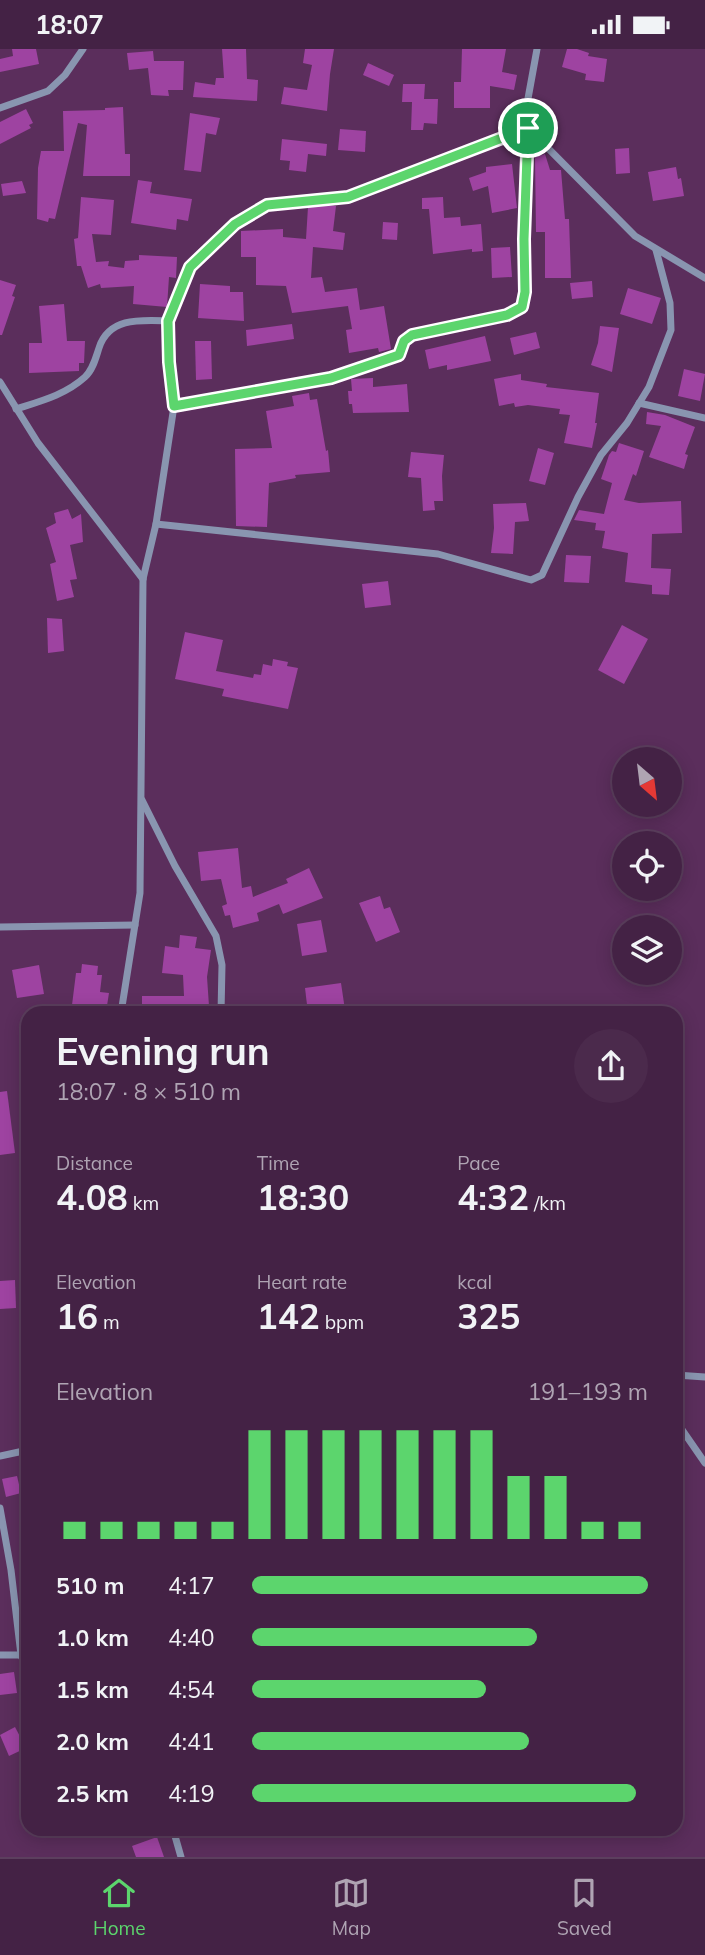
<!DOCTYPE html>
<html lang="en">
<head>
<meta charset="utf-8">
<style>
	body { margin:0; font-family:Mulish,sans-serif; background:#4b2a4c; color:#f1f3f6; height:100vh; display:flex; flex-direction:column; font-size:26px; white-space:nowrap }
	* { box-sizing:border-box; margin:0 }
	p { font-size:23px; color:#afa4b3 }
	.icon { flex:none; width:38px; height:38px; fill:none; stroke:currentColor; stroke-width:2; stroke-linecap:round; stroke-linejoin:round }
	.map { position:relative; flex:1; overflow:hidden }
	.drawer { position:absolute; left:21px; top:957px; width:662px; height:830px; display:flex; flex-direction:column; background:#442245; border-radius:21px; box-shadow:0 4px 18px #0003,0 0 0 2px #5c3f5e }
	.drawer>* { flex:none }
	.needle { width:46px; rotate:152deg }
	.tools { position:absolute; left:612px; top:698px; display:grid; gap:14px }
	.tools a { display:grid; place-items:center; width:70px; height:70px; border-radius:50%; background:#442245; box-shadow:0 4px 18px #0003,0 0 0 2px #5c3f5e; font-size:35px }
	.pin { position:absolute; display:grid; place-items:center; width:60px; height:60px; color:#fff; margin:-30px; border:4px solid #fff; border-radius:50%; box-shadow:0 2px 7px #0007 }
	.round { display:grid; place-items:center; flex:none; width:74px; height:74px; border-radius:37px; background:#4b2a4c }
	.overview { display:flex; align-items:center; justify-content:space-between; height:119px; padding:0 35px }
	h1 { font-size:38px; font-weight:700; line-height:52px }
	.metrics { display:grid; grid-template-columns:repeat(3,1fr); gap:10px; height:119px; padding:7px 35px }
	.metrics div { display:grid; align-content:center }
	.metrics b { font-size:35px; font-weight:700 }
	.metrics small { font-size:19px; font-weight:400 }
	.metrics p { font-size:19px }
	.chart { height:196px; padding:14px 35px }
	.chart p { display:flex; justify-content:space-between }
	.chart svg { width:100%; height:126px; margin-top:7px; stroke:#5cd56d; stroke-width:6 }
	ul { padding:0 35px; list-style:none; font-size:23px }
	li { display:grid; grid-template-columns:112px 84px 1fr; align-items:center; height:52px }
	li i { height:18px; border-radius:9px; background:#5cd56d }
	.status { display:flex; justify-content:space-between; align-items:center; height:49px; padding:0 35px; background:#442245; direction:ltr }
	.status svg { height:19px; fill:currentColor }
	.menu { display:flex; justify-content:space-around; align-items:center; height:98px; border-top:2px solid #5c3f5e; background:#442245; font-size:19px; color:#afa4b3 }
	.menu a { display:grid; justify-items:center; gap:4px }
	.menu .on { color:#5cd56d }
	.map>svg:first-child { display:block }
	.building { fill:#9e43a1 }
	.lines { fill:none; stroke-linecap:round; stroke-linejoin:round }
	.street { stroke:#8995b0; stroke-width:7 }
	.route-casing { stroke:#fff; stroke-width:14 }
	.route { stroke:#5cd56d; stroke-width:9 }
</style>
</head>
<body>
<div class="status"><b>18:07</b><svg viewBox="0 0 49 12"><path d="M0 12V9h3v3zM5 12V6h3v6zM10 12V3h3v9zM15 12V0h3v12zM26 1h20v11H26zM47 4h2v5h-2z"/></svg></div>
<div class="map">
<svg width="705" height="1808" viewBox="0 0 705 1808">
	<rect width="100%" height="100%" fill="#5b2e5c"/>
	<g class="building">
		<path d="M 12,0 L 36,0 L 39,15 L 0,23 L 0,10 L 13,7 Z"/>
		<path d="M 222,0 L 246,0 L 247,30 L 258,31 L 257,52 L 193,48 L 195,33 L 215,36 L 216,29 L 224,29 Z"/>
		<path d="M 305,0 L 334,0 L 330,25 L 327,62 L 281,55 L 284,38 L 307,41 L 312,16 L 303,14 Z"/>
		<path d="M 462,0 L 506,0 L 502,23 L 517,26 L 514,41 L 490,37 L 490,59 L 454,59 L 454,33 L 461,33 Z"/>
		<path d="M 567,0 L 577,0 L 589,4 L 588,7 L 607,10 L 604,33 L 585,31 L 586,25 L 562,18 Z"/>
		<path d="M 153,2 L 154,12 L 184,12 L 183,41 L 168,41 L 169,47 L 151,46 L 148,19 L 129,21 L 127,4 Z"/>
		<path d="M 368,14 L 394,26 L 389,37 L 363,26 Z"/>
		<path d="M 403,35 L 425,35 L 424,50 L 438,50 L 437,75 L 424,74 L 423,81 L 411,81 L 412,53 L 402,53 Z"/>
		<path d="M 123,58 L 125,105 L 130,105 L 130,127 L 83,127 L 87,76 L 78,74 L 55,170 L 49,169 L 48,173 L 37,170 L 38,119 L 41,102 L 64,102 L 63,62 L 105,61 L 105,59 Z"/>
		<path d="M 26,60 L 33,74 L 29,76 L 31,79 L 0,95 L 0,73 Z"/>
		<path d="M 190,64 L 220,69 L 216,86 L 206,84 L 201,123 L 184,121 Z"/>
		<path d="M 340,80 L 366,82 L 365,103 L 338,101 Z"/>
		<path d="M 282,90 L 327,95 L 326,107 L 308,105 L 306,123 L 289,121 L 290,112 L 280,111 Z"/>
		<path d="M 629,99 L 630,124 L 616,125 L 615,100 Z"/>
		<path d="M 545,105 L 550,121 L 561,121 L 565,170 L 569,170 L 571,229 L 545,229 L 545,183 L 536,183 L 535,108 Z"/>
		<path d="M 512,115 L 517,159 L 492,164 L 488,137 L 473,142 L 469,129 L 486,123 L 486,118 Z"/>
		<path d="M 676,118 L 678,130 L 681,129 L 684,147 L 653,152 L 648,123 Z"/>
		<path d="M 138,131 L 152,133 L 150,144 L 192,150 L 188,172 L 177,170 L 176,181 L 131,174 Z"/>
		<path d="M 22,132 L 26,144 L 3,147 L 1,135 Z"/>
		<path d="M 81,148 L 114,151 L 111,186 L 92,185 L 96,213 L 109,212 L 108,217 L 124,219 L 125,212 L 139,211 L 139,206 L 177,208 L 176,229 L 169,228 L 167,258 L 133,255 L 134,237 L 101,239 L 100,235 L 88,239 L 81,217 L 77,217 L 74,190 L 78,189 Z"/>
		<path d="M 443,148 L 444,169 L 460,168 L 461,177 L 481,175 L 483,202 L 472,203 L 472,200 L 433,205 L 429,160 L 422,160 L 422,149 Z"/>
		<path d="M 325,156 L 336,157 L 333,182 L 345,184 L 343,201 L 313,198 L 311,229 L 322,228 L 325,243 L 357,239 L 360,261 L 384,257 L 391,300 L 379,303 L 378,299 L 349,304 L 346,281 L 352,280 L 348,257 L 292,264 L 286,237 L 256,236 L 256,208 L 241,208 L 241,182 L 283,180 L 283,188 L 306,190 L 308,158 Z"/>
		<path d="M 383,173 L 398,174 L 397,191 L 382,190 Z"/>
		<path d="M 510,198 L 512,228 L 492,229 L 491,199 Z"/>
		<path d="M 0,231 L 16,236 L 12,247 L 15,248 L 2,286 L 0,286 Z"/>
		<path d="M 592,232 L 593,248 L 572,250 L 570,234 Z"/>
		<path d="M 200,235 L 230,237 L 230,243 L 243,243 L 244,272 L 198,269 Z"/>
		<path d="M 628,239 L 661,249 L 652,275 L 620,265 Z"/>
		<path d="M 64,255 L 67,292 L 85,292 L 84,314 L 79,314 L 79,322 L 29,324 L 29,294 L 42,294 L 39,257 Z"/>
		<path d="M 292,275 L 294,290 L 247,297 L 246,281 Z"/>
		<path d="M 600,277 L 619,279 L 612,323 L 591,316 L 598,294 Z"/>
		<path d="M 536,283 L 540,299 L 514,306 L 510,289 Z"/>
		<path d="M 485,287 L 491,312 L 447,321 L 447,316 L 429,320 L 425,301 Z"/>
		<path d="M 195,292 L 211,292 L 212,330 L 196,331 Z"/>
		<path d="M 684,320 L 705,325 L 700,352 L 678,347 Z"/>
		<path d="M 521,325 L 521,331 L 547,335 L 546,338 L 599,344 L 595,374 L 597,374 L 592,399 L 564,394 L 570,366 L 559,365 L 560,360 L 528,356 L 515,358 L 514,354 L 499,357 L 494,330 Z"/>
		<path d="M 373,329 L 373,338 L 407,335 L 409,363 L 353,364 L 352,355 L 349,355 L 348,342 L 352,342 L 351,330 Z"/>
		<path d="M 309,344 L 310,351 L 317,350 L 326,402 L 328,401 L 330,423 L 295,426 L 296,429 L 269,434 L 267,478 L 236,477 L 235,400 L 272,399 L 266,362 L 294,357 L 292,347 Z"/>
		<path d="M 647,363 L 665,366 L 695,378 L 685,405 L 688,406 L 684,420 L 649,408 L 661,377 L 646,375 Z"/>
		<path d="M 619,394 L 644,402 L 636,427 L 633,425 L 624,451 L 639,454 L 681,452 L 682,484 L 652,485 L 651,519 L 671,520 L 669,546 L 652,545 L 652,536 L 625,533 L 628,504 L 602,499 L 605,482 L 595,481 L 596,474 L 574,471 L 579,461 L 604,465 L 612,434 L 601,430 L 609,406 L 612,402 L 616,403 Z"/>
		<path d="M 538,399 L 554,404 L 545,436 L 529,432 Z"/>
		<path d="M 411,403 L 444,406 L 442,427 L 443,452 L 434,452 L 435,461 L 423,462 L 421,429 L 408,428 Z"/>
		<path d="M 526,454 L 529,472 L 515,473 L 513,505 L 491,504 L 494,479 L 493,455 Z"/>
		<path d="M 68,460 L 72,470 L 81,465 L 83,493 L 70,496 L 77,530 L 70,531 L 74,548 L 57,552 L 50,515 L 56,513 L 46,479 L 56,474 L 54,464 Z"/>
		<path d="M 566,506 L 591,507 L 589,534 L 564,533 Z"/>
		<path d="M 388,532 L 391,556 L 365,559 L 362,535 Z"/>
		<path d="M 47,569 L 62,570 L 64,602 L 48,604 Z"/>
		<path d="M 622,576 L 648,590 L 624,635 L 598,621 Z"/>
		<path d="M 185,583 L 223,591 L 216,622 L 253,629 L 254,625 L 261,626 L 263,615 L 272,617 L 273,610 L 288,613 L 287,617 L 298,619 L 288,660 L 222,647 L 224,640 L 175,630 Z"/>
		<path d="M 238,799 L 242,839 L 251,837 L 253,848 L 288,834 L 286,830 L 309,819 L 323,849 L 283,865 L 279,855 L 257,864 L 259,872 L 233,879 L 230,866 L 225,867 L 222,857 L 227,855 L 221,830 L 201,832 L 198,803 Z"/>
		<path d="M 380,847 L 384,860 L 390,858 L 400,883 L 376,893 L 359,854 Z"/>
		<path d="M 321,871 L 327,903 L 302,907 L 297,875 Z"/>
		<path d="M 180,886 L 197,888 L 195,899 L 211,901 L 207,928 L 209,957 L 173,960 L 173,964 L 142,964 L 142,947 L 184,947 L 183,926 L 162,924 L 165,897 L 179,899 Z"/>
		<path d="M 82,915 L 98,917 L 97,926 L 102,926 L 100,943 L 109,944 L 106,963 L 71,964 L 76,924 L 81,924 Z"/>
		<path d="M 39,916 L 44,945 L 17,949 L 12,921 Z"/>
		<path d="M 341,934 L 345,961 L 308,964 L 305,939 Z"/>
		<path d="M 7,1042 L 15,1104 L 0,1106 L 0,1043 Z"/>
		<path d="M 15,1231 L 16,1259 L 0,1260 L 0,1232 Z"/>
		<path d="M 17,1427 L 21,1444 L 6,1448 L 2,1430 Z"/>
		<path d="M 14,1623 L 17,1644 L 0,1646 L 0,1625 Z"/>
		<path d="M 15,1678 L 26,1699 L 9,1707 L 0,1686 Z"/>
		<path d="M 157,1788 L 164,1808 L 136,1808 L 132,1797 Z"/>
	</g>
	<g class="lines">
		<g class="street">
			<path d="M 0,59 L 48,42 L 65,26 L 83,0"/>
			<path d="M 528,79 L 635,187 L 705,229"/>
			<path d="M 0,333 L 38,394 L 143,530"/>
			<path d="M 639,354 L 705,369"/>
			<path d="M 174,357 L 331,329 L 399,305 L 404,292 L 412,286 L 507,266 L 522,258 L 525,243 L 524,190 L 528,79 L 525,66 L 537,0"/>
			<path d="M 16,360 C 41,352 65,346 85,328 C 93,321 96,308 99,299 C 109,268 141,271 168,272"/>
			<path d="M 156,475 L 438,505 L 531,531 L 542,526 L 578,448 L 601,406 L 627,374 L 649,338 L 671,281 L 670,254 L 656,201"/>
			<path d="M 142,751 L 175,817 L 216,887 L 222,916 L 221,964"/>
			<path d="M 0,878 L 135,876"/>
			<path d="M 121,964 L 140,844 L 143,530 L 156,475 L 174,357 L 168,313 L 168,272 L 190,218 L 235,175 L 267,156 L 348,148 L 528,79"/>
			<path d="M 676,1326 L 705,1328"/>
			<path d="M 676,1372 L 705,1414"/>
			<path d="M 0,1407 L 28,1401"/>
			<path d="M 0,1459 L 11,1521 L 21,1606 L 28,1625"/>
			<path d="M 0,1606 L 21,1606"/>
			<path d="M 173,1780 L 181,1808"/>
		</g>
	</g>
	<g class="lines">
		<g class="route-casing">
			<path id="route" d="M 528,79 L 524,190 L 525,243 L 522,258 L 507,266 L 412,286 L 404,292 L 399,306 L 331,329 L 174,357 L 169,313 L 168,272 L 190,218 L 235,175 L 267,156 L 348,148 Z"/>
		</g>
		<use href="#route" class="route"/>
	</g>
</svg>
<div class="tools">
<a><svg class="needle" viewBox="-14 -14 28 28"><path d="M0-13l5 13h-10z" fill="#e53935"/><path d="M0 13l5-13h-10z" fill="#afa4b3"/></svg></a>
<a><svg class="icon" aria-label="locate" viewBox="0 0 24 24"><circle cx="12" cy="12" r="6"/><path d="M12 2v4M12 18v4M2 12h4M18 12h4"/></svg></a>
<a><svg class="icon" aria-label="layers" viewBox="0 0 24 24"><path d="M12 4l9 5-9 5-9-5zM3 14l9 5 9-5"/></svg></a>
</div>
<div class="pin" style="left:528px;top:79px;background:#1e9e55"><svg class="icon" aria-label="arrive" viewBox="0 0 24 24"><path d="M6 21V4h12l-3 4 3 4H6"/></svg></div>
<section class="drawer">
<div class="overview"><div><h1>Evening run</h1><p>18:07 · 8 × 510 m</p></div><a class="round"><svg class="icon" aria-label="share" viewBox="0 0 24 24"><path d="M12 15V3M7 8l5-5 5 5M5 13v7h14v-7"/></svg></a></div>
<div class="metrics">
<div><p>Distance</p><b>4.08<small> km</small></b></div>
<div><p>Time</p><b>18:30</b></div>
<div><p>Pace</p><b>4:32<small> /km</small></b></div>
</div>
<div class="metrics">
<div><p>Elevation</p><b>16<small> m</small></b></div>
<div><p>Heart rate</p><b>142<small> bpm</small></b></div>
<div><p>kcal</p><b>325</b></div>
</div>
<div class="chart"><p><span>Elevation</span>191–193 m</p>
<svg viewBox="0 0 160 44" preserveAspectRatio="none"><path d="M5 44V38M15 44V38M25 44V38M35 44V38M45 44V38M55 44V6M65 44V6M75 44V6M85 44V6M95 44V6M105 44V6M115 44V6M125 44V22M135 44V22M145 44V38M155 44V38"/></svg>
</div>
<ul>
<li><b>510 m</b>4:17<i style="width:100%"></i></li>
<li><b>1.0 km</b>4:40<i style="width:72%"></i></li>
<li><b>1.5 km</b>4:54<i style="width:59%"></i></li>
<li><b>2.0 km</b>4:41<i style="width:70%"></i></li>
<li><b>2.5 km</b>4:19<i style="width:97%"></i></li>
</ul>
</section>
</div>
<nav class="menu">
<a class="on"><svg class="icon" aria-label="home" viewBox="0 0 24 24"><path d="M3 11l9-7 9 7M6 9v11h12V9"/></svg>Home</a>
<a><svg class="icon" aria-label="map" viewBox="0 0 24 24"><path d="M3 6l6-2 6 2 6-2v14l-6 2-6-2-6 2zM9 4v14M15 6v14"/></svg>Map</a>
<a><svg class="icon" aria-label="saved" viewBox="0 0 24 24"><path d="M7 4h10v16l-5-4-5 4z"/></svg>Saved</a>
</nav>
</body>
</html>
